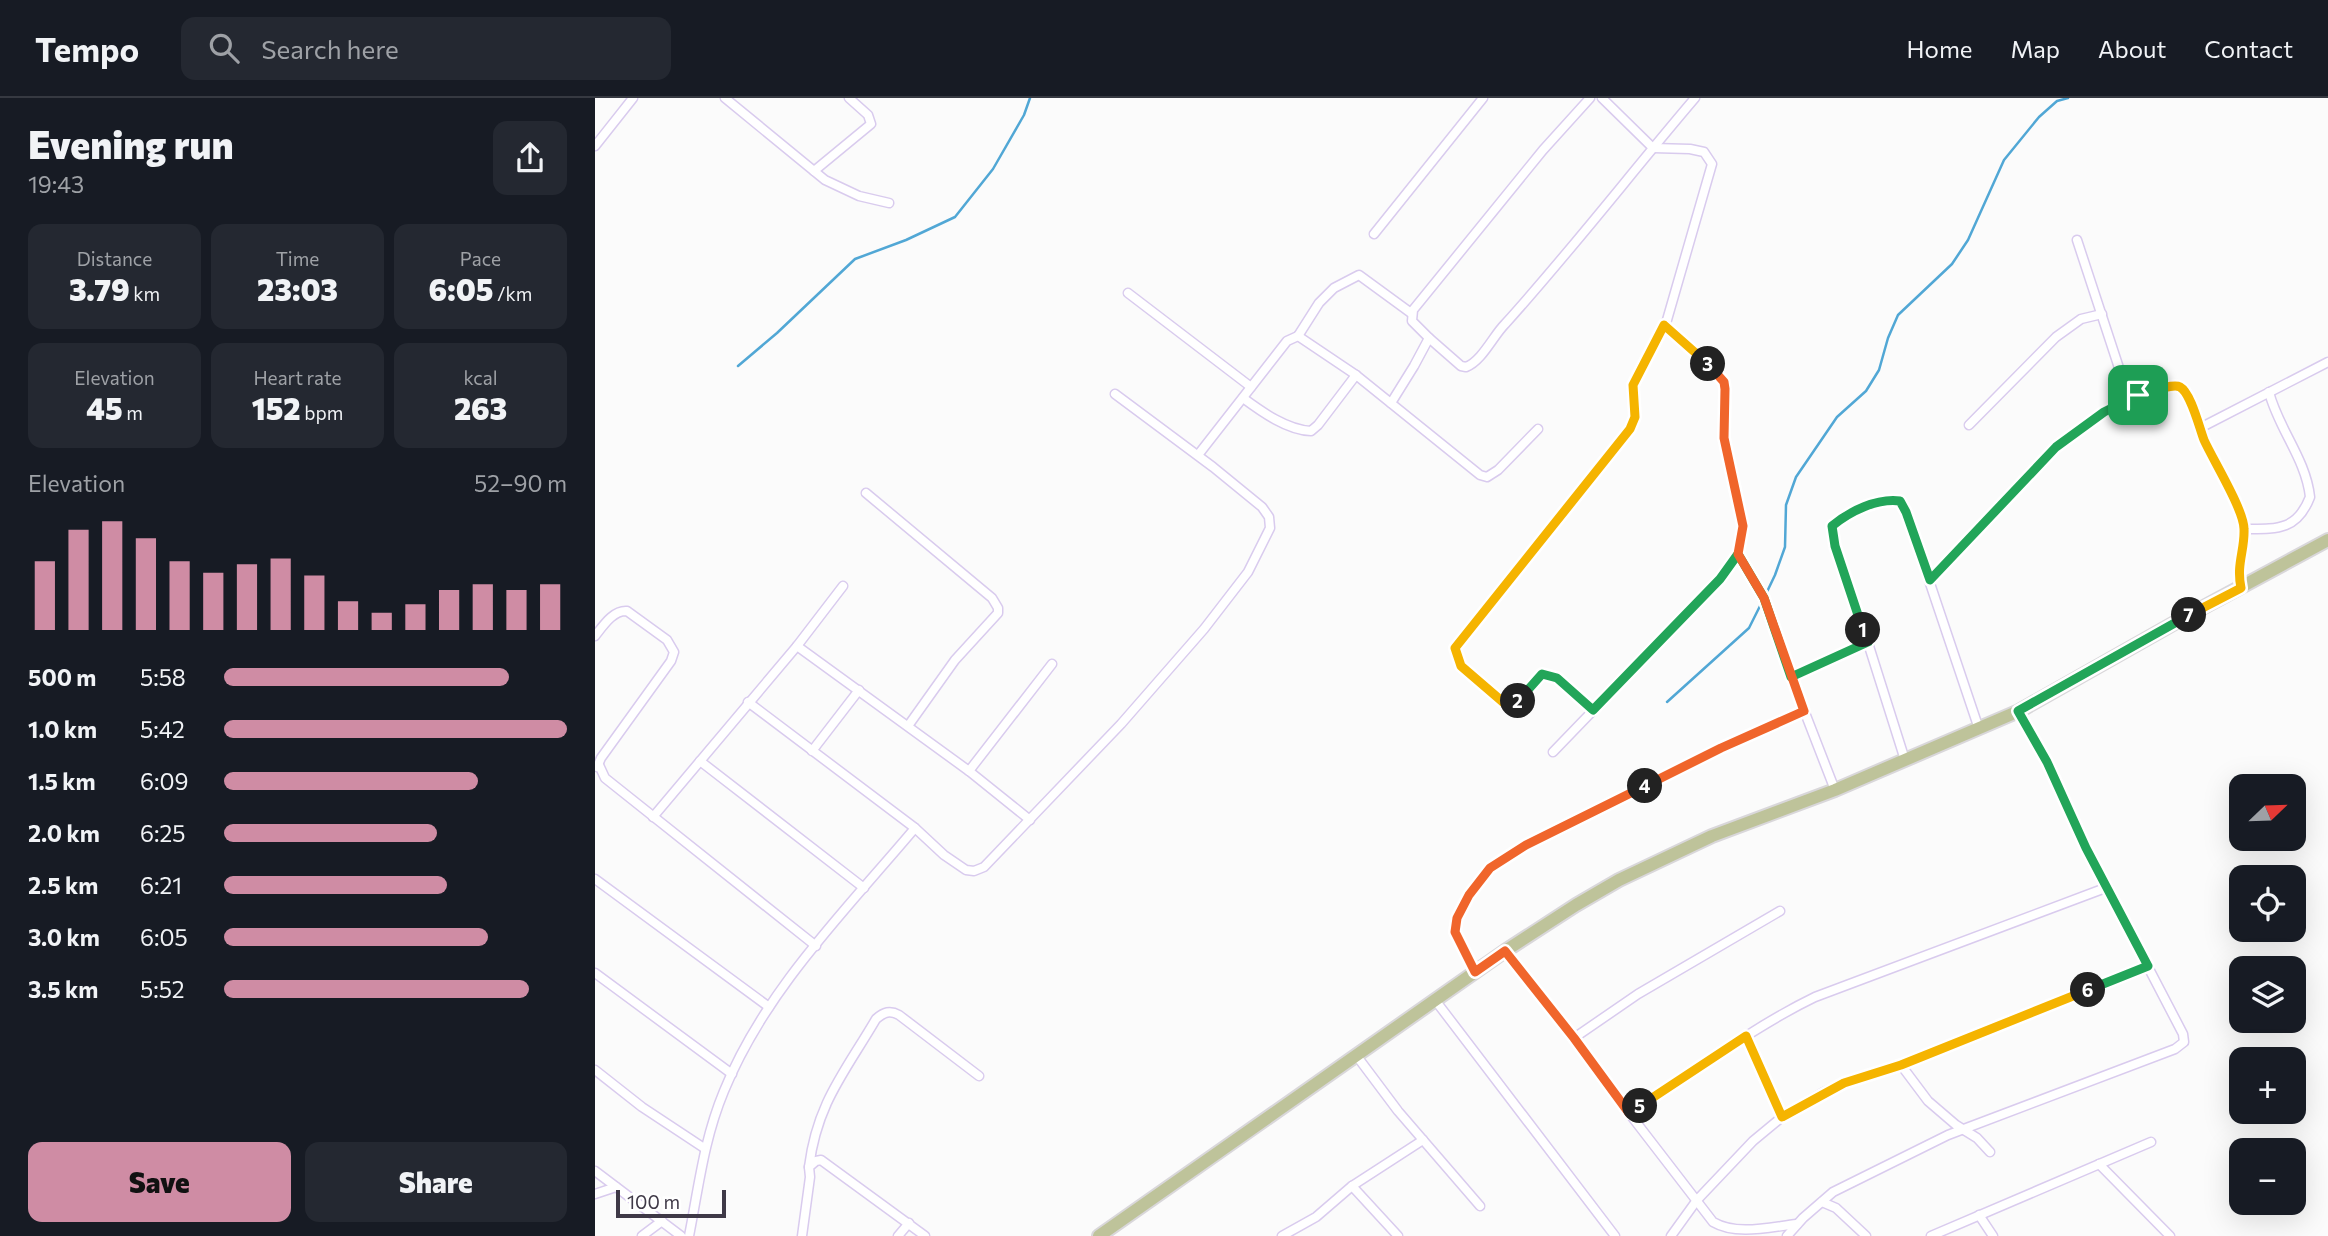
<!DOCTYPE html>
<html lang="en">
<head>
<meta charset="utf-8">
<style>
	body { margin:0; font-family:Commissioner,sans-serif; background:#242831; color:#f1f3f6; height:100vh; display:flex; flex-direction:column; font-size:26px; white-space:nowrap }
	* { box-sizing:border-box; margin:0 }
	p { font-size:23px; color:#9ea1a6 }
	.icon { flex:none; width:38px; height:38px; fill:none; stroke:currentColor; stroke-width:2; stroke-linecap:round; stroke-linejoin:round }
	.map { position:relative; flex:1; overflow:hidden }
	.side { display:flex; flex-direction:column; background:#171b24; width:595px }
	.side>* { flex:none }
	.needle { width:46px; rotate:67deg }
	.controls { position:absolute; left:1634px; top:676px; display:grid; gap:14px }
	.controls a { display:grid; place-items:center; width:77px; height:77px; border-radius:14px; background:#171b24; box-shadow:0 7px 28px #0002; font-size:35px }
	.scale { position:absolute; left:21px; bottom:18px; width:110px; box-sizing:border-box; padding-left:7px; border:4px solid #3f3947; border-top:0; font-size:19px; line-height:24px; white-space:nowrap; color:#3f3947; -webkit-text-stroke:5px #fff; paint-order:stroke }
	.pin { position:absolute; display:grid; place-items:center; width:60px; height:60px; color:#fff; margin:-30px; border-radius:14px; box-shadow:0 4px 10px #0006 }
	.km { position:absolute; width:35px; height:35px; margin:-18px; border-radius:50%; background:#222; color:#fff; font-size:19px; line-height:35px; text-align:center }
	.round { display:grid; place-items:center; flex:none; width:74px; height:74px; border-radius:14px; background:#242831 }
	.summary { display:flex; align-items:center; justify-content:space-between; height:119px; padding:0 28px }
	h1 { font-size:38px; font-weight:800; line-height:52px }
	.metrics { display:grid; grid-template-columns:repeat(3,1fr); gap:10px; height:119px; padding:7px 28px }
	.metrics div { display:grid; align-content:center; border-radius:14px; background:#242831; text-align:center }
	.metrics b { font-size:30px; font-weight:800 }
	.metrics small { font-size:19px; font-weight:400 }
	.metrics p { font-size:19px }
	.chart { height:196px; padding:14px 28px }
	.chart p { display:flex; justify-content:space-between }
	.chart svg { width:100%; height:126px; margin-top:7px; stroke:#cf8ca4; stroke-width:6 }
	.action { display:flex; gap:14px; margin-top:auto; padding:14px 28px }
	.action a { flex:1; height:80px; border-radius:14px; background:#cf8ca4; color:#111; font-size:28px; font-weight:800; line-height:80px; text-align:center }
	.action a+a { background:#242831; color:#f1f3f6 }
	ul { padding:0 28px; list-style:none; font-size:23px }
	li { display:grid; grid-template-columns:112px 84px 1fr; align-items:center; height:52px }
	li i { height:18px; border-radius:9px; background:#cf8ca4 }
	header { display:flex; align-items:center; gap:42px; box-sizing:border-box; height:98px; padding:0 35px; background:#171b24; border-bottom:2px solid #363941 }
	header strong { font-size:33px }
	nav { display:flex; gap:38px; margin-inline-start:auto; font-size:24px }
	.search { width:490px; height:63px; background:#242831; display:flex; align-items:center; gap:18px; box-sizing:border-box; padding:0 24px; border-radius:14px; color:#9ea1a6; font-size:26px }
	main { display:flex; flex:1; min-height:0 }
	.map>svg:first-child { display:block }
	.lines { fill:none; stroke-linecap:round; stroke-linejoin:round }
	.stream { stroke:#51a7d5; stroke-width:2.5 }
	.street-casing { stroke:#d9cbee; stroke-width:11 }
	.primary-casing { stroke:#d9d7da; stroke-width:16 }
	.street { stroke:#fff; stroke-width:8 }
	.primary { stroke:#bec39a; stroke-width:12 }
	.split-1-casing { stroke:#fff; stroke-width:14 }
	.split-2-casing { stroke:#fff; stroke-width:14 }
	.split-3-casing { stroke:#fff; stroke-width:14 }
	.split-4-casing { stroke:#fff; stroke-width:14 }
	.split-5-casing { stroke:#fff; stroke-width:14 }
	.split-6-casing { stroke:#fff; stroke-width:14 }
	.split-7-casing { stroke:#fff; stroke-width:14 }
	.split-8-casing { stroke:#fff; stroke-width:14 }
	.split-1 { stroke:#22a559; stroke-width:9 }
	.split-2 { stroke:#22a559; stroke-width:9 }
	.split-3 { stroke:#f5b400; stroke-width:9 }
	.split-4 { stroke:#f0652b; stroke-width:9 }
	.split-5 { stroke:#f0652b; stroke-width:9 }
	.split-6 { stroke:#f5b400; stroke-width:9 }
	.split-7 { stroke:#22a559; stroke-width:9 }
	.split-8 { stroke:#f5b400; stroke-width:9 }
</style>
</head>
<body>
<header>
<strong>Tempo</strong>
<div class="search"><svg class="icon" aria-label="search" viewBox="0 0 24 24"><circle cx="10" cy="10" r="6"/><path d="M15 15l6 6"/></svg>Search here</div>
<nav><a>Home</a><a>Map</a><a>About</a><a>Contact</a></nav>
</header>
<main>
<section class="side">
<div class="summary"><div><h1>Evening run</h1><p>19:43</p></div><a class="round"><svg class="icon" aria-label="share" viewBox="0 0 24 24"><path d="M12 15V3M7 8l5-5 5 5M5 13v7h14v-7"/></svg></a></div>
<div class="metrics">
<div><p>Distance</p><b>3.79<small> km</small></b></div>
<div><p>Time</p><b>23:03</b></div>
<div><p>Pace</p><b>6:05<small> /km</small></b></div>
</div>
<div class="metrics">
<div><p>Elevation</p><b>45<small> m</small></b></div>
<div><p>Heart rate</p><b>152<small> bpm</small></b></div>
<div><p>kcal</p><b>263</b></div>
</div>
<div class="chart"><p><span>Elevation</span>52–90 m</p>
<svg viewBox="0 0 160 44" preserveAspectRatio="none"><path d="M5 44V20M15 44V9M25 44V6M35 44V12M45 44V20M55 44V24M65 44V21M75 44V19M85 44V25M95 44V34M105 44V38M115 44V35M125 44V30M135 44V28M145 44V30M155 44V28"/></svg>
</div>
<ul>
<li><b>500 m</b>5:58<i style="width:83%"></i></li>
<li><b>1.0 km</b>5:42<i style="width:100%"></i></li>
<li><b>1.5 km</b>6:09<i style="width:74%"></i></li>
<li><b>2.0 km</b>6:25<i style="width:62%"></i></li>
<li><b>2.5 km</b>6:21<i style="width:65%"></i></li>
<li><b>3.0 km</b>6:05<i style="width:77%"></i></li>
<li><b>3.5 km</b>5:52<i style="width:89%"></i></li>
</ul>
<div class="action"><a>Save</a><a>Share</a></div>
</section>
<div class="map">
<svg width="1733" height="1138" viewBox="0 0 1733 1138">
	<rect width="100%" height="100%" fill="#fbfbfb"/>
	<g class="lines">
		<g class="stream">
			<path d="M 143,268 L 182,235 L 260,161 L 311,142 L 360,119 L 398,71 L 429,17 L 435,0"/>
			<path d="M 1170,498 L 1180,477 L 1190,449 L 1191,407 L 1201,379 L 1242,319 L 1271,293 L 1284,272 L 1293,240 L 1303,217 L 1357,166 L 1373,142 L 1409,62 L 1444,19 L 1462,3 L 1473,0"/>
			<path d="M 1072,604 L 1154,530 L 1167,504"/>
		</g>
		<g class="street-casing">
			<g id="street">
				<path d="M 130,0 L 230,82 L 264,98 L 294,105"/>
				<path d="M 0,48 L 38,0"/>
				<path d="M 219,73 L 276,26 L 273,17 L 254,0"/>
				<path d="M 779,136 L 888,0"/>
				<path d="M 1482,142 L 1526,276 L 1533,290 L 1543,297 C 1551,295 1578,285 1584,289 C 1596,295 1604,329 1609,342 C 1618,362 1649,412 1649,431 C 1650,452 1641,466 1646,490"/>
				<path d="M 533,195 L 656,289"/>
				<path d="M 703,238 L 724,205 L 739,190 L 764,177 L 816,215"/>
				<path d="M 834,240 L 866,268 L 871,269 C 887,263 898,238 910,226 C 976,153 1036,75 1100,0"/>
				<path d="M 648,300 C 667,314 692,332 716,333 L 723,327 L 761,277"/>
				<path d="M 796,305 L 819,268 L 834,240 L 817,223 L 818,212 L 948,52 L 995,0"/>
				<path d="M 1374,327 L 1461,239 L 1486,221 L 1507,216"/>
				<path d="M 1605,330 L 1733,264"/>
				<path d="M 603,357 L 692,243 L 703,238 L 761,277 L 885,377 L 892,379 L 903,372 L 943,331"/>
				<path d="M 271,395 L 397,500 L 403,510 L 403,515 L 360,562 L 313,628"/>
				<path d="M 1649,431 C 1681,431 1702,433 1715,399 C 1711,361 1683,330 1674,294"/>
				<path d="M 1143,456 L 1169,500 L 1186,553 L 1240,692"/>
				<path d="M 1335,482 L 1461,349 L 1509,315 L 1543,297"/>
				<path d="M 0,538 C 8,528 18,512 32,513 L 72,542 L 79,554 L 76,563 L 6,660 L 2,669"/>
				<path d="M 202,548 L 374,673 L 435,722"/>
				<path d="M 1196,579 L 1273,545"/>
				<path d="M 153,604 L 320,730 L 349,757 L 371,772 L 379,773 L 389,769 L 526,626 L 609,531 L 653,474 L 675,430 L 674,419 L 667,409 L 618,369 L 520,296"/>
				<path d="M 998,613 L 962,580 L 947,576 L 916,611 L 866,568 L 860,550 L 1035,332 L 1040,319 L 1039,287 L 1072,222 L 1117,66 L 1109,54 L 1095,51 L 1058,50 L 1007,0"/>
				<path d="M 217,653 L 264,592"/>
				<path d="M 958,654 L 1125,481 L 1143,456 L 1148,428 L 1129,340 L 1131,291 C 1126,270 1086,242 1069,227"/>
				<path d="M 1310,662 L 1273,545 L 1239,448 L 1237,428 C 1255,413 1282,400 1305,403 L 1311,414 L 1384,631"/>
				<path d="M 105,663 L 269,790"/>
				<path d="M 4,667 L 10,680 L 221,848"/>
				<path d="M 374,673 L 457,566"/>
				<path d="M 58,719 L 202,548 L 248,488"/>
				<path d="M 0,781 L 174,909"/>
				<path d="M 910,853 L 979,940 L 1034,1015 L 1118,1124 C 1142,1138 1175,1129 1202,1126"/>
				<path d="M 880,874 L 860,834 L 862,820 L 874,797 L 895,770 L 931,747 L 1126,650 L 1209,613"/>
				<path d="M 0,875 L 137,976"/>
				<path d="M 840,902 L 1020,1138"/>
				<path d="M 1151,938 L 1187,1019"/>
				<path d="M 979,940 L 1043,896 L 1185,813"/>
				<path d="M 761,957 L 803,1013 L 885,1108"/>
				<path d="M 1306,967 L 1333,1003 L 1361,1027 L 1382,1040 L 1395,1054"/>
				<path d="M 0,972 L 47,1009 L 109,1050"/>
				<path d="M 1034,1015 C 1096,977 1154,931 1220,899 L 1513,789"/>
				<path d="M 1504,1066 L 1575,1138"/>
				<path d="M 214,1069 C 222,1005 250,974 281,921 C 289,914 295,912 304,917 L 384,978"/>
				<path d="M 0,1073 L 86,1138"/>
				<path d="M 757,1088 L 803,1138"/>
				<path d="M 0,1096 L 21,1089"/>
				<path d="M 1227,1104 L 1241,1110 L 1271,1138"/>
				<path d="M 1384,1117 L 1398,1138"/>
				<path d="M 47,1138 L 67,1123"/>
				<path d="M 94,1138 C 104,1087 109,1041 129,993 C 170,892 251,812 320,730"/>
				<path d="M 207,1138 L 215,1079 L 214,1069 L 221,1063 L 226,1062 L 330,1138"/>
				<path d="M 303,1138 L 314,1125"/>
				<path d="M 687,1138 L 721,1119 L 757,1088 L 828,1042"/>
				<path d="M 1076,1138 L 1102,1102 L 1158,1043 L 1187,1019 L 1229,994 L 1249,985 L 1306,967 L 1553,868"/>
				<path d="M 1192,1138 L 1208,1120 L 1238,1094 L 1353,1037 L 1580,951 L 1589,944 L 1588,936 L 1491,750 L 1452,664 L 1424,613"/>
				<path d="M 1336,1138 L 1556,1044"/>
			</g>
		</g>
		<g class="primary-casing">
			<path id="primary" d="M 504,1138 L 910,853 L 981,807 L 1024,782 L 1117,738 L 1240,692 L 1424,613 L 1583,523 L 1733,442"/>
		</g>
		<use href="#street" class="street"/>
		<use href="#primary" class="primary"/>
	</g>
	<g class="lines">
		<g class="split-1-casing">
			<path id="split-1" d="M 1268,532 L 1240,448 L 1237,428 C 1255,413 1282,400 1305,403 L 1311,414 L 1335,482 L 1461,349 L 1509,314 L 1543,297"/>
		</g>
		<g class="split-2-casing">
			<path id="split-2" d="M 923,603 L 947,576 L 962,580 L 998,612 L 1125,481 L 1143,456 L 1169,500 L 1196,579 L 1273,544 L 1268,532"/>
		</g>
		<g class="split-3-casing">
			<path id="split-3" d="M 923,603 L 916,611 L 866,568 L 860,550 L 1035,331 L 1040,319 L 1038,287 L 1069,227 L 1113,266"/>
		</g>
		<g class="split-4-casing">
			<path id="split-4" d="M 1050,688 L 1126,650 L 1209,613 L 1169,500 L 1143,456 L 1148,428 L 1129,340 L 1130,291 L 1129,284 L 1113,266"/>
		</g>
		<g class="split-5-casing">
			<path id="split-5" d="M 1045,1008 L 1034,1015 L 979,940 L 910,853 L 880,874 L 860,834 L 862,820 L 874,797 L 895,770 L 931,747 L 1050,688"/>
		</g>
		<g class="split-6-casing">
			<path id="split-6" d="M 1045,1008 L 1151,938 L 1187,1019 L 1249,985 L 1306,967 L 1493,892"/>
		</g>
		<g class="split-7-casing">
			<path id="split-7" d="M 1493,892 L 1553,868 L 1491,750 L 1452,664 L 1423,613 L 1594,517"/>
		</g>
		<g class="split-8-casing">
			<path id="split-8" d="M 1543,297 C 1551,295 1578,285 1585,289 C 1596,295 1604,329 1609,342 C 1618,362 1649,412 1649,431 C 1650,452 1641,466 1646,490 L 1594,517"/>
		</g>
		<use href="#split-1" class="split-1"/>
		<use href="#split-2" class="split-2"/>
		<use href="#split-3" class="split-3"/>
		<use href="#split-4" class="split-4"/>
		<use href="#split-5" class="split-5"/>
		<use href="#split-6" class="split-6"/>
		<use href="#split-7" class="split-7"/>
		<use href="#split-8" class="split-8"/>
	</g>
</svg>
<div class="controls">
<a><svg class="needle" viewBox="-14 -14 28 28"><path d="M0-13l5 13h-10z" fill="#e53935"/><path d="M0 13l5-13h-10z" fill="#9ea1a6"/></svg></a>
<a><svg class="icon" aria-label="locate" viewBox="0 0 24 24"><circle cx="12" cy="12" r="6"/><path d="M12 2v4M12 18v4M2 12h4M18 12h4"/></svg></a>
<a><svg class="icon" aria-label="layers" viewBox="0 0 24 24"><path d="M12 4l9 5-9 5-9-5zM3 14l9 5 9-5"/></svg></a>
<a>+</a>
<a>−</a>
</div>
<div class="scale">100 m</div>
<div class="pin" style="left:1543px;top:297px;background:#1e9e55"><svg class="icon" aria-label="arrive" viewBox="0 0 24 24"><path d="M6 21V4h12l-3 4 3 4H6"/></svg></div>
<b class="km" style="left:1268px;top:532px">1</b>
<b class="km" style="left:923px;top:603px">2</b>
<b class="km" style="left:1113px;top:266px">3</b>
<b class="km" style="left:1050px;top:688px">4</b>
<b class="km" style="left:1045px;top:1008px">5</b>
<b class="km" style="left:1493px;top:892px">6</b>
<b class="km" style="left:1594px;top:517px">7</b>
</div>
</main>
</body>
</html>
